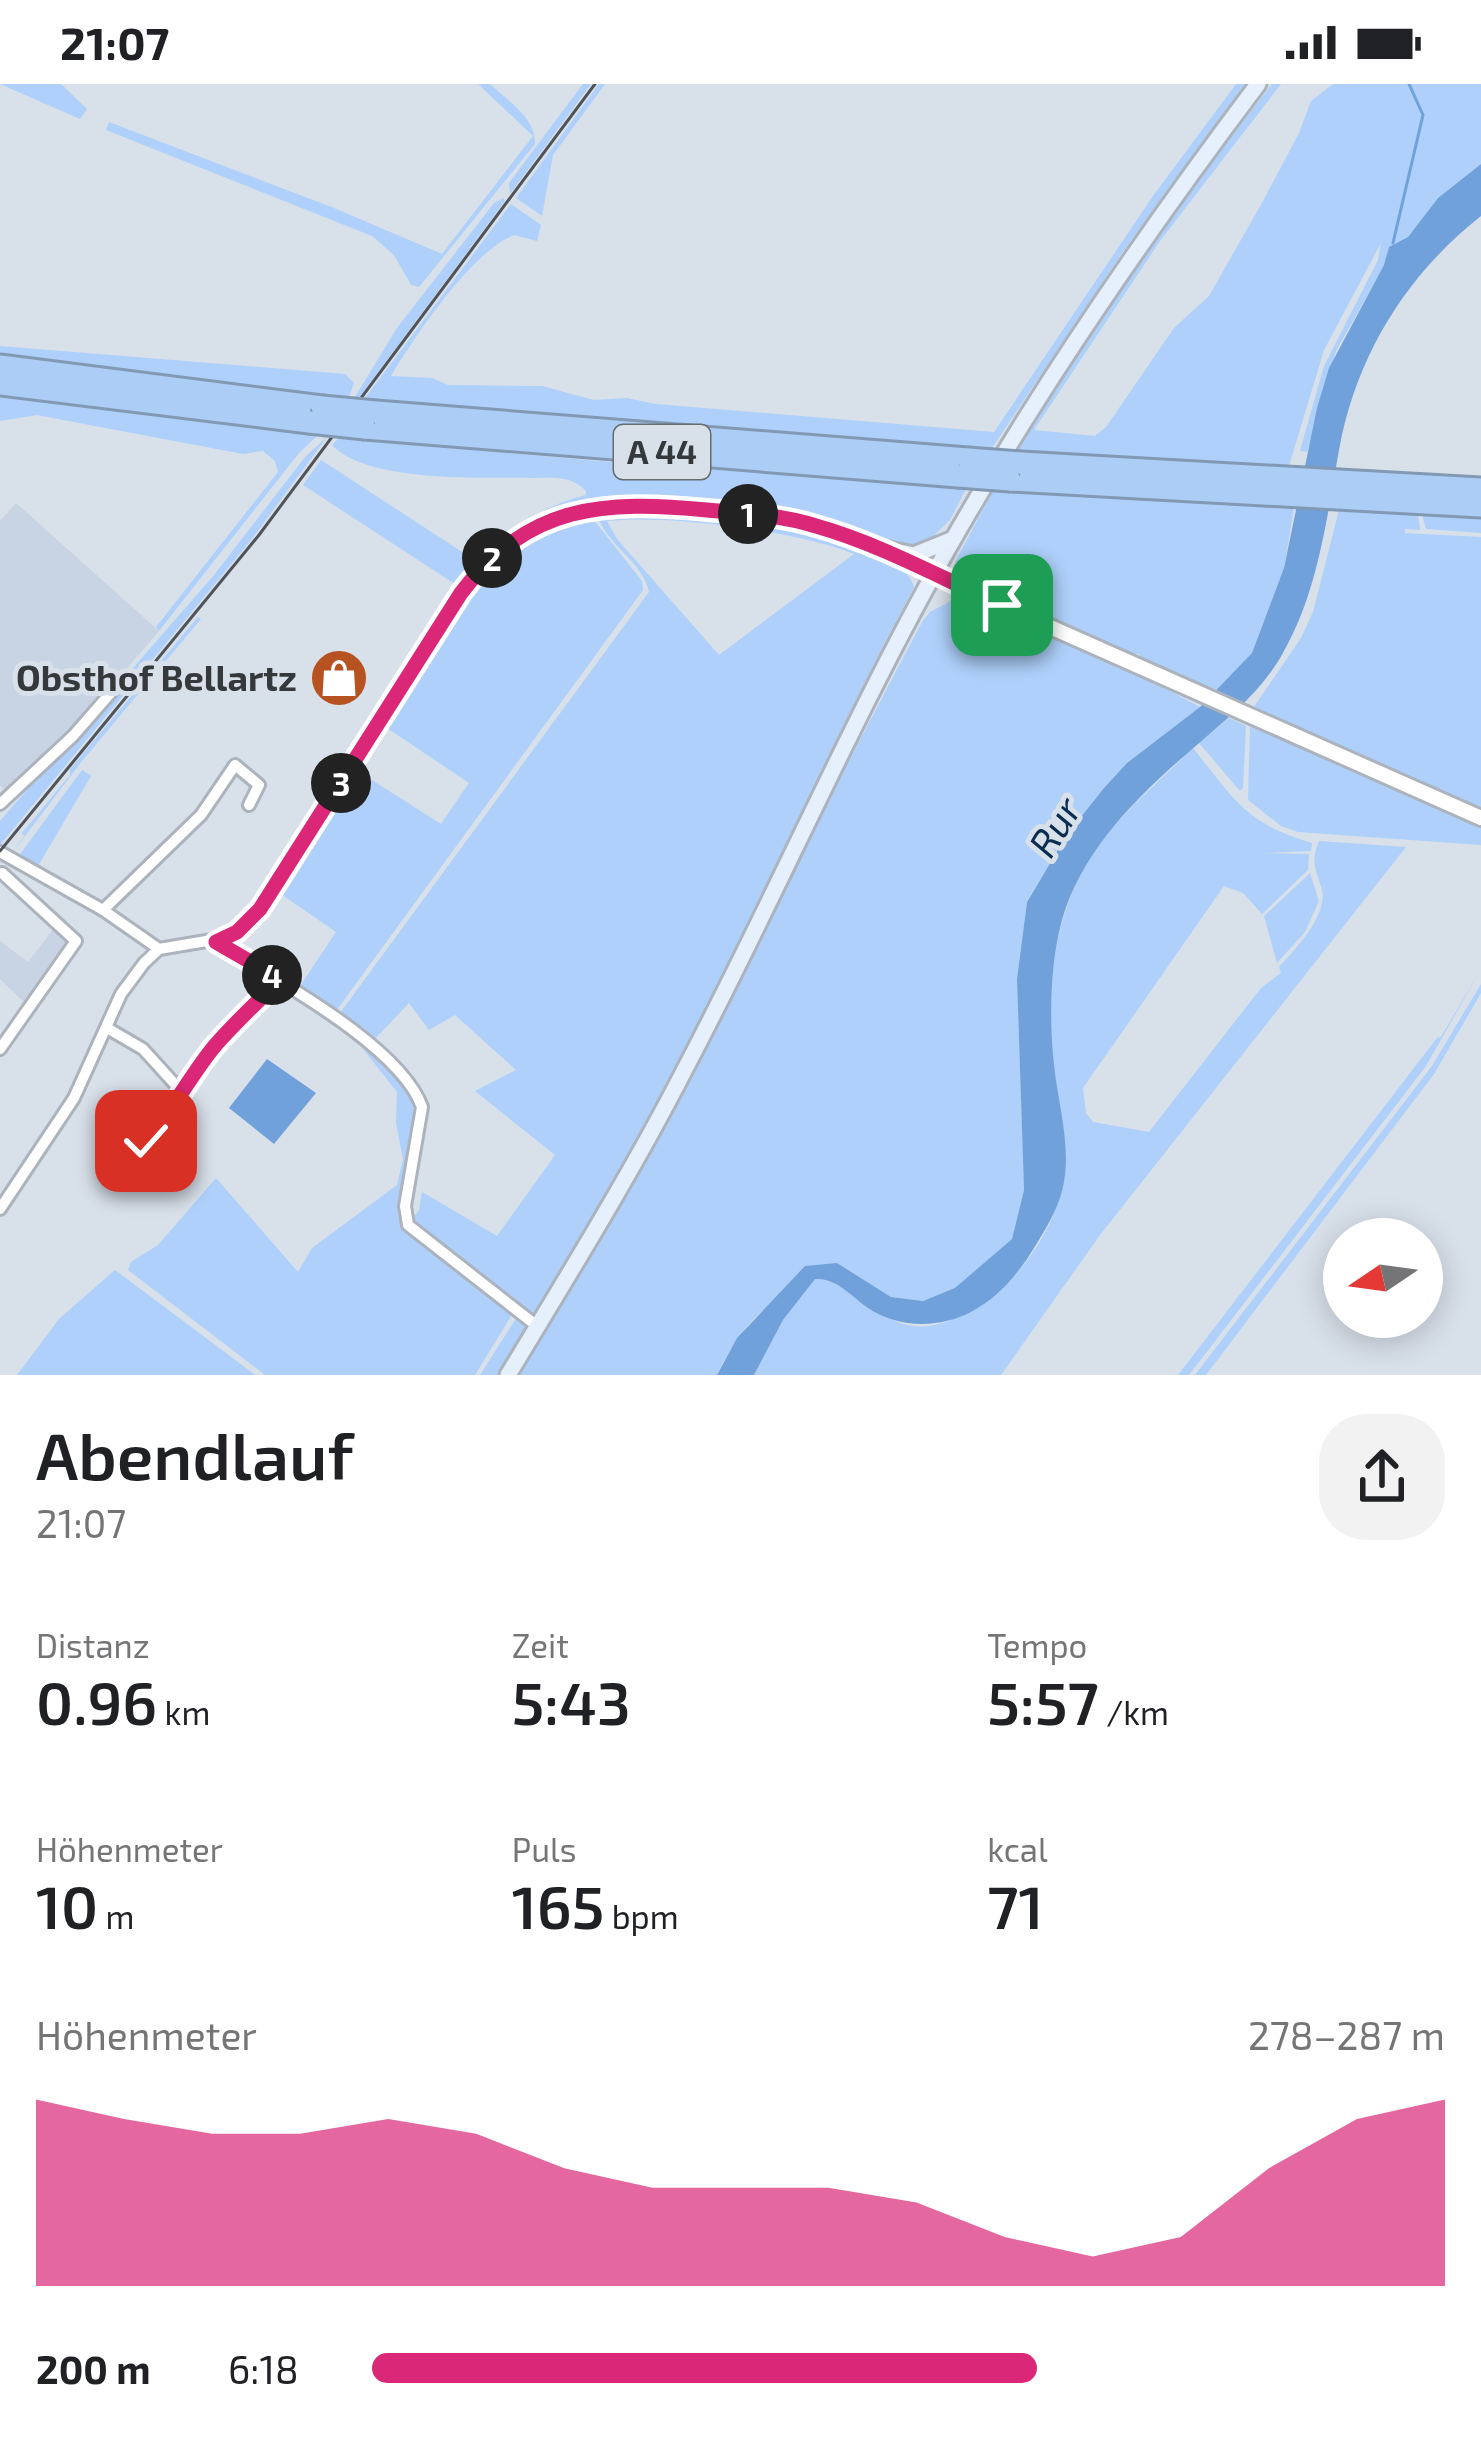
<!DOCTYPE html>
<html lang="de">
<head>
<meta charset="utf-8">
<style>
	body { margin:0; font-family:"Exo 2",sans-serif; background:#f2f2f2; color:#202124; height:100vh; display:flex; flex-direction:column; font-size:45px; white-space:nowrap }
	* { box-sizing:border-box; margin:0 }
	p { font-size:39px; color:#757577 }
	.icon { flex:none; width:66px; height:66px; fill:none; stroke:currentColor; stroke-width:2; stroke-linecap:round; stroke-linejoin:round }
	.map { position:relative; height:1291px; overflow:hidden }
	.drawer { display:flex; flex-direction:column; background:#fff; flex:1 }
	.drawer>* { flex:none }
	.needle { width:78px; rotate:257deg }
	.buttons { position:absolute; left:1323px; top:1134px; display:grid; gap:24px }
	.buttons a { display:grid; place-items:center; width:120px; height:120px; border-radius:50%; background:#fff; box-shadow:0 6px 30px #0003; font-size:60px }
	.pin { position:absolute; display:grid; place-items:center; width:102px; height:102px; color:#fff; margin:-51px; border-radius:24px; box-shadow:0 6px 18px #0006 }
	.km { position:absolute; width:60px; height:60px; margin:-30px; border-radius:50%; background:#222; color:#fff; font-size:33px; line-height:60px; text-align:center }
	.round { display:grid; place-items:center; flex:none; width:126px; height:126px; border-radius:48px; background:#f2f2f2 }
	.head { display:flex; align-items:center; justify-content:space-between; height:204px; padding:0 36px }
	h1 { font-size:66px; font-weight:600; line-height:90px }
	.stats { display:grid; grid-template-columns:repeat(3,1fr); gap:18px; height:204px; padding:12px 36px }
	.stats div { display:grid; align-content:center }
	.stats b { font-size:60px; font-weight:600 }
	.stats small { font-size:33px; font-weight:400 }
	.stats p { font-size:33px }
	.chart { height:336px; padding:24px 36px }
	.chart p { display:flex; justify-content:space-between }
	.chart svg { width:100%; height:216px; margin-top:12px; fill:#db2777; opacity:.7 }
	ul { padding:0 36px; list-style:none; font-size:39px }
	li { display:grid; grid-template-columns:192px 144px 1fr; align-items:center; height:90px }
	li i { height:30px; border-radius:15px; background:#db2777 }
	.status { display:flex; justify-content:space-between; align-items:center; height:84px; padding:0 60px; background:#fff; direction:ltr }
	.status svg { height:33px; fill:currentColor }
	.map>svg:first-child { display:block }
	.built { fill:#c8d4e4 }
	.green { fill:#aed0fa; fill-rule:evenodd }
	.water { fill:#71a1db }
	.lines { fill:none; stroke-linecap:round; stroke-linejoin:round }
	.stream { stroke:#71a1db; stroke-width:3 }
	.minor-casing { stroke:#acb3bc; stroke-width:16 }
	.tertiary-casing { stroke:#acb3bc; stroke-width:20 }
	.secondary-casing { stroke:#acb3bc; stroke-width:21 }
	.motorway-casing { stroke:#8299b4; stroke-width:27 }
	.minor { stroke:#fff; stroke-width:10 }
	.tertiary { stroke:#fff; stroke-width:14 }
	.secondary { stroke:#e6f0fc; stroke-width:15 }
	.motorway { stroke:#accdf5; stroke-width:21 }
	.rail { stroke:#505459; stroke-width:3 }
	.motorway-bridge-casing { stroke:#8299b4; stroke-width:27; stroke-linecap:butt }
	.motorway-bridge { stroke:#accdf5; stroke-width:21 }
	.route-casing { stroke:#fff; stroke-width:24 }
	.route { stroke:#db2777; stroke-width:15 }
	.labels { text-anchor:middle; stroke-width:10; stroke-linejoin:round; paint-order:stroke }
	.shield { fill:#d8e0ea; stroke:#666b70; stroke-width:3 }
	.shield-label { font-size:33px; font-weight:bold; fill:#35393c }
	.poi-label { font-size:36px; font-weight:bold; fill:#35393c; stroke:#d8e0ea; text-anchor:end }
	.water-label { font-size:39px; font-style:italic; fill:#0a2c51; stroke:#d8e0ea }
</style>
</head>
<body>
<div class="status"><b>21:07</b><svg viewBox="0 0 49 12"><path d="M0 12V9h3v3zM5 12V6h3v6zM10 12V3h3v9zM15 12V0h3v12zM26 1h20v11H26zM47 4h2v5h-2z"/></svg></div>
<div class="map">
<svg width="1481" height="1291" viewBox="0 0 1481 1291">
	<rect width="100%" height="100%" fill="#d8e0ea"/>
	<g class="built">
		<path d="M 16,419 L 159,547 L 73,647 L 6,707 L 0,701 L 0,437 Z"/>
		<path d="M 55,843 L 63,850 L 66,862 L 24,918 L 0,895 L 0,857 L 28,878 Z"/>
	</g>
	<g class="green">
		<path d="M 0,0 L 61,0 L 87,25 L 80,35 Z"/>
		<path d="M 478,0 L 490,0 C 508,17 536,34 535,60 L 419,203 L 411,201 L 394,171 L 372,152 L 106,46 L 109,38 L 334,124 L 442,170 L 533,52 Z"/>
		<path d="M 583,0 L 591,0 L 510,110 L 509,99 Z"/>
		<path d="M 599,0 L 605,0 L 553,71 L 542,132 L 516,114 Z"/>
		<path d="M 1236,0 L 1245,0 L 1122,169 L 992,364 L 586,336 L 365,314 L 511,120 L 541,141 L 537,157 L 514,151 C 471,168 415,252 391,292 L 432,294 L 448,301 L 542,302 L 594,316 L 627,314 L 656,320 L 994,348 L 1153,112 Z"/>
		<path d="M 1272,0 L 1281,0 L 1160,157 L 1034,346 L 1095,352 L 1106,343 L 1174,244 L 1209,212 L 1263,117 L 1299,49 L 1311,17 L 1333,0 L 1481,0 L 1481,80 L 1438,114 L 1408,153 L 1389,163 L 1385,180 L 1336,267 L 1307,368 L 1300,367 L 1324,282 L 1378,176 L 1381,159 L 1324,266 L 1289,382 L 1016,366 L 1159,146 Z"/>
		<path d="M 503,114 L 505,117 L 359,314 L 355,313 L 397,244 L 494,119 Z"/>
		<path d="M 0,262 L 345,290 L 354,299 L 349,313 L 303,308 L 0,272 Z"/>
		<path d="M 0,312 L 317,352 L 299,369 L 159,547 L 156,543 L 278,388 L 275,377 L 263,367 L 243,370 L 37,331 L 0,337 Z"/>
		<path d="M 327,353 L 251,456 L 0,761 L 0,737 L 214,491 L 305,373 Z"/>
		<path d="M 339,354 L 622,379 L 967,403 L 950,436 L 920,465 L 869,456 L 776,426 L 622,414 L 588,419 L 539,436 L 484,475 L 478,474 L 480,470 C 512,443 545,421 586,411 L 586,407 C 571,391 553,394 533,394 C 481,393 368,399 332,361 Z"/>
		<path d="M 321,376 L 476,477 L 478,485 L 461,504 L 303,401 Z"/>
		<path d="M 994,405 L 1294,423 L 1284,485 L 1252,569 L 1218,606 L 1144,577 L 1138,569 L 1132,574 L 967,495 L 955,478 Z"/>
		<path d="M 650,426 C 701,431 900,446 914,503 C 845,632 785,766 720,898 C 663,1013 598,1124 533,1234 L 410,1138 L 419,1126 L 422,1108 L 497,1152 L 555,1071 L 475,1007 L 516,986 L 455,931 L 429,946 L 409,919 L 373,957 L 340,929 L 649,508 C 643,476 603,460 597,428 ZM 607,437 C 666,430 797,447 854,470 L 719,571 L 617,455 Z"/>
		<path d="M 1339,426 L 1418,431 L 1420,446 L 1405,445 L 1405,449 L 1481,453 L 1481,729 L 1254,623 L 1301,554 L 1313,528 Z"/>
		<path d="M 589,430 L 642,497 L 643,506 L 336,927 L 300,902 L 336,848 L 278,808 L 356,686 L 441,740 L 469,699 L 384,642 C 441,552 479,463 589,430 Z"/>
		<path d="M 1422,431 L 1481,433 L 1481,449 L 1426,445 Z"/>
		<path d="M 951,517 C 1040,540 1120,579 1200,623 L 1127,679 L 1104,704 L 1068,749 L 1027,817 L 1017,895 L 1024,1106 L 1012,1155 L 955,1205 L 923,1217 L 891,1213 L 837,1179 C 777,1215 749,1224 717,1291 L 519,1291 L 694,990 L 815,741 L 922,538 L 930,528 Z"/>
		<path d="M 198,533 L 201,535 L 82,677 L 12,769 L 24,752 L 22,749 L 70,691 L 70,685 Z"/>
		<path d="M 1229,634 L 1246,642 L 1243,704 L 1240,707 L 1199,659 Z"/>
		<path d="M 1250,643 L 1301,661 L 1481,739 L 1481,761 L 1298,748 L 1281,742 L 1248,716 Z"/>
		<path d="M 1193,664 C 1234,715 1246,740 1312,759 L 1311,767 L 1264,769 L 1309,770 L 1308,786 L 1262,830 L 1243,809 L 1224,802 L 1083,1004 L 1086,1029 L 1093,1038 L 1149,1048 L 1261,904 L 1281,889 L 1279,883 C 1295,866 1328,831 1322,806 C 1316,785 1310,779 1319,757 L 1406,763 L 1100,1151 L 1001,1291 L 754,1291 L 783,1236 L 814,1195 C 849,1193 882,1249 929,1242 C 956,1238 979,1222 1000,1205 C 1028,1183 1053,1141 1062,1106 C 1073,1066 1058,1020 1053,980 C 1049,937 1050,876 1063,835 C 1085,757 1137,719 1193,664 Z"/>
		<path d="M 82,686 L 91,692 L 38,782 L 18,773 Z"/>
		<path d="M 1310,789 L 1319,817 L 1305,848 L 1277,879 L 1264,832 Z"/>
		<path d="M 1481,885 L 1426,982 L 1189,1291 L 1178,1291 L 1437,954 L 1441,953 Z"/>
		<path d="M 1481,900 L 1481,909 L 1434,990 L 1206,1291 L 1195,1291 L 1432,982 Z"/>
		<path d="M 356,956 L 404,1002 L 414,1020 L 402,1136 L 513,1229 L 475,1291 L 265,1291 L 128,1186 L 131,1178 L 158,1161 L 216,1094 L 298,1188 L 312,1164 L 397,1101 L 403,1075 L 396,1039 L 397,1008 Z"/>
		<path d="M 115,1186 L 246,1284 L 255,1291 L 17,1291 L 59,1235 Z"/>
		<path d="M 517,1233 L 525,1237 L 524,1249 L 497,1291 L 480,1291 Z"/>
	</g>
	<g class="water">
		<path d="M 1481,80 L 1481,132 C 1406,191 1356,272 1339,366 C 1327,433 1318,507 1284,567 C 1264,605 1230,632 1198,660 C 1142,708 1083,763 1062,836 C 1050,880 1049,936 1054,981 C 1058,1020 1073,1067 1062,1107 C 1057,1127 1045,1146 1034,1164 C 1019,1189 998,1214 971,1228 C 940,1244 899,1245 868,1224 C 851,1212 837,1194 815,1195 L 783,1236 L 754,1291 L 717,1291 L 737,1254 L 805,1182 L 837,1179 L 891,1213 L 923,1217 L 955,1204 L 1012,1155 L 1024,1106 L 1017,895 L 1027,818 L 1068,749 L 1104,704 L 1127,679 L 1200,623 L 1252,569 L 1284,484 L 1317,324 L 1329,284 L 1384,181 L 1389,163 L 1408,153 L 1438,114 Z"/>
		<path d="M 267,975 L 316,1009 L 274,1060 L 229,1024 Z"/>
	</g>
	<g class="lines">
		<path class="stream" d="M 1393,159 L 1423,31 L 1409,0"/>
		<g class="minor-casing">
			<g id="minor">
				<path d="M 887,471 L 933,491"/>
				<path d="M 0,720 L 73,652 L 121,597"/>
				<path d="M 0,768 L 103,826 L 159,865"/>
				<path d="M 103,826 L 201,731 L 235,681 L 259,701 L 249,721"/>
				<path d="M 216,858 C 271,893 400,961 422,1023 L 405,1122 L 408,1141 L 537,1242"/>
				<path d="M 107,944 L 143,965 L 181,1007 L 215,961 L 280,895"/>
				<path d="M 0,965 L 76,857 L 2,789"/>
				<path d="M 146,1057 L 175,1025 L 181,1007"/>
				<path d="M 0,1125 L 74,1014 L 121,910 L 144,879 L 159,865 L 230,853 L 260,825 L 461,509 C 528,419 606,416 709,426 C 766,432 816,440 870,463"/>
			</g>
		</g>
		<g class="tertiary-casing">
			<path id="tertiary" d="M 933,491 L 1481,734"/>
		</g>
		<g class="secondary-casing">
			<g id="secondary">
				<path d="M 865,461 L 914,471 L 951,456"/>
				<path d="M 508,1291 C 569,1190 631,1090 685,985 C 782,801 863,608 969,428 C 1056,279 1154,138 1258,0"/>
			</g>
		</g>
		<g class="motorway-casing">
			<g id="motorway">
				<path d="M 0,282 L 322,323"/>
				<path d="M 0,300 L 309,338"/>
				<path d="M 376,328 L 968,375"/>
				<path d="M 365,344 L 958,392"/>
				<path d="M 1021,379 L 1481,405"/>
				<path d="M 1010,396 L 1481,422"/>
			</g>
		</g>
		<use href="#minor" class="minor"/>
		<use href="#tertiary" class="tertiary"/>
		<use href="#secondary" class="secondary"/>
		<use href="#motorway" class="motorway"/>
		<path class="rail" d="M 0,767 L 259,451 L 595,0"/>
		<g class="motorway-bridge-casing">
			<g id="motorway-bridge">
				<path d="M 322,323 L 376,328"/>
				<path d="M 309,338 L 365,344"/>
				<path d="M 968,375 L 1021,379"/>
				<path d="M 958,392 L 1010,396"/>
			</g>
		</g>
		<use href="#motorway-bridge" class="motorway-bridge"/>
	</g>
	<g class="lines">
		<g class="route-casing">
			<path id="route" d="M 146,1057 C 172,1028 188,995 213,964 C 233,940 258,918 280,895 L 216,858 L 237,848 L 260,825 L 461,509 C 528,420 605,416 707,426 C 743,429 781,431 816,442 C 880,460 941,494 1002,521"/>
		</g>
		<use href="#route" class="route"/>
	</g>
	<defs>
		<g id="shop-disc" transform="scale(3)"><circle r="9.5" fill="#b75321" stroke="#d8e0ea"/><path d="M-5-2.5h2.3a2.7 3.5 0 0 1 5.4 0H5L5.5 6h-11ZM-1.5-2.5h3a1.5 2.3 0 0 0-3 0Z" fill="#fff"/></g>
	</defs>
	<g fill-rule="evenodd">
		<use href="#shop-disc" x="339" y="594"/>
	</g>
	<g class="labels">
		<rect class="shield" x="614" y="341" width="96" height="54" rx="9"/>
		<g class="shield-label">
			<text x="662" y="380">A 44</text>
		</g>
		<g class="poi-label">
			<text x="297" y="607">Obsthof Bellartz</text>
		</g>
		<g class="water-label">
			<text transform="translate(1055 743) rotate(-58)" y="14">Rur</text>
		</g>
	</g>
</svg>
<div class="buttons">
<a><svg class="needle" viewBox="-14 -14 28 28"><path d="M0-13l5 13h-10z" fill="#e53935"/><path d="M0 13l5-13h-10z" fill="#757577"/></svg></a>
</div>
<div class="pin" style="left:1002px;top:521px;background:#1e9e55"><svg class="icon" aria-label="arrive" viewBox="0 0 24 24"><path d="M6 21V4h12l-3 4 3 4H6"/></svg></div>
<div class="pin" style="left:146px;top:1057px;background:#d93025"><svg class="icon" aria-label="check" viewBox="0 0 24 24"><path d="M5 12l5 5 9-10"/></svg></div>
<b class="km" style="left:748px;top:430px">1</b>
<b class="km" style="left:492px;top:474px">2</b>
<b class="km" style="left:341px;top:699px">3</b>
<b class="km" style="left:272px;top:891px">4</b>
</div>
<section class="drawer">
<div class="head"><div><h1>Abendlauf</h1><p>21:07</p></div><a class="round"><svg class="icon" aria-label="share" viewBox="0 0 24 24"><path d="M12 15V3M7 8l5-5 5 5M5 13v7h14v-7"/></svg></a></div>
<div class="stats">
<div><p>Distanz</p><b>0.96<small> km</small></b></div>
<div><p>Zeit</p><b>5:43</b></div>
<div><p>Tempo</p><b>5:57<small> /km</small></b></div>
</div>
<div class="stats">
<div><p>Höhenmeter</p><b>10<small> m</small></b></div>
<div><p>Puls</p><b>165<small> bpm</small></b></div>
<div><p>kcal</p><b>71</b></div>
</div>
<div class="chart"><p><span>Höhenmeter</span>278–287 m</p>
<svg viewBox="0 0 160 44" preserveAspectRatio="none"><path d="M0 44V6L10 10L20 13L30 13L40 10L50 13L60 20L70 24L80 24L90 24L100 27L110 34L120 38L130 34L140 20L150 10L160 6V44z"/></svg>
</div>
<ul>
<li><b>200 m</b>6:18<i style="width:62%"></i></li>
</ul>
</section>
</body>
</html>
